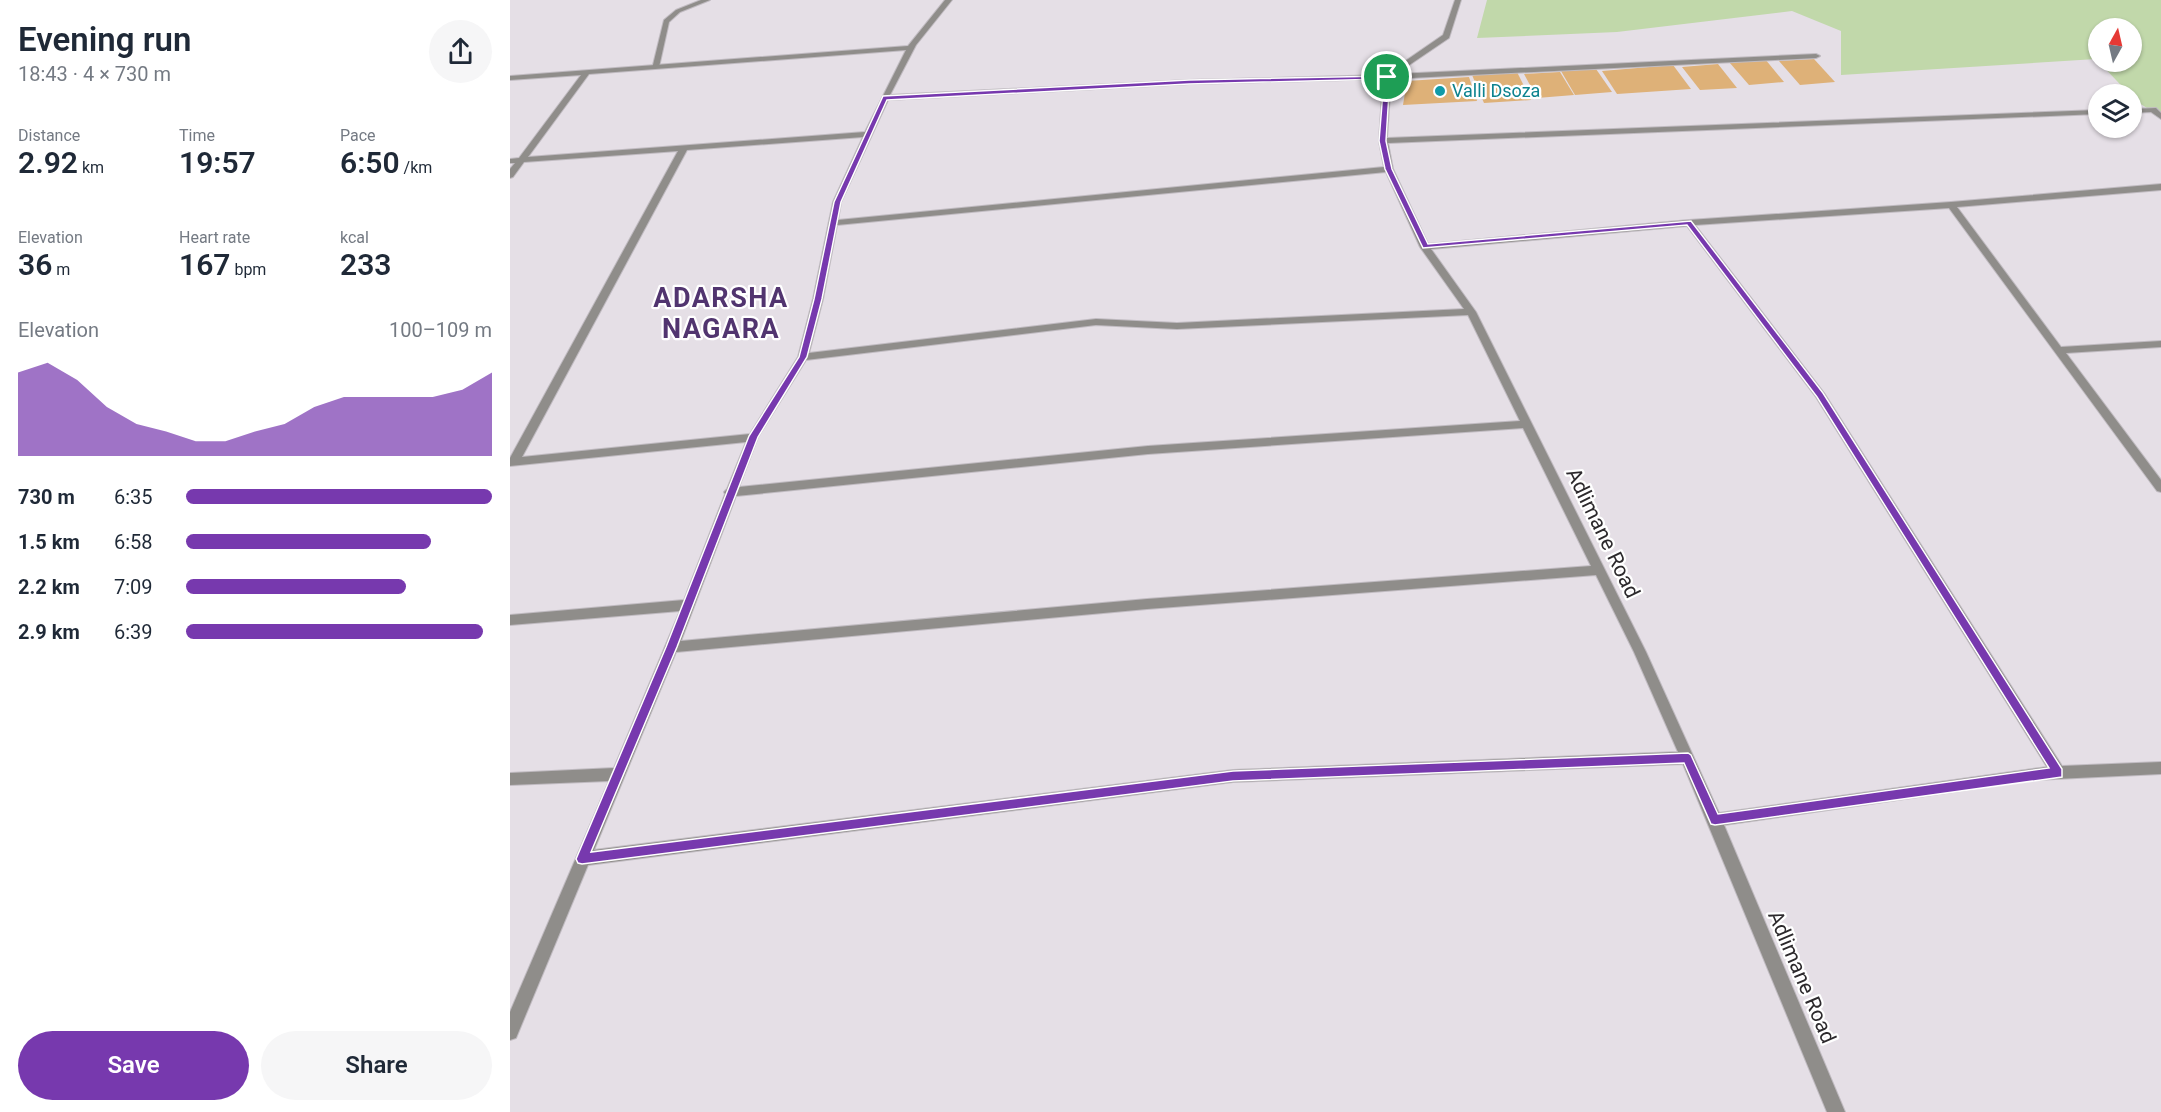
<!DOCTYPE html>
<html lang="en">
<head>
<meta charset="utf-8">
<style>
	body { margin:0; font-family:Roboto,sans-serif; background:#f6f6f7; color:#1f2937; height:100vh; display:flex; flex-direction:column; font-size:22px; white-space:nowrap }
	* { box-sizing:border-box; margin:0 }
	p { font-size:20px; color:#747a83 }
	.icon { flex:none; width:33px; height:33px; fill:none; stroke:currentColor; stroke-width:2; stroke-linecap:round; stroke-linejoin:round }
	.map { position:relative; flex:1; overflow:hidden }
	.side { display:flex; flex-direction:column; background:#fff; width:510px }
	.side>* { flex:none }
	.needle { width:39px; rotate:8deg }
	.fabs { position:absolute; left:1578px; top:18px; display:grid; gap:12px }
	.fabs a { display:grid; place-items:center; width:54px; height:54px; border-radius:50%; background:#fff; box-shadow:0 2px 4px #0004; font-size:30px }
	.pin { position:absolute; display:grid; place-items:center; width:51px; height:51px; color:#fff; margin:-26px; border:3px solid #fff; border-radius:50%; box-shadow:0 2px 6px #0007 }
	.round { display:grid; place-items:center; flex:none; width:63px; height:63px; border-radius:32px; background:#f6f6f7 }
	.summary { display:flex; align-items:center; justify-content:space-between; height:102px; padding:0 18px }
	h1 { font-size:33px; font-weight:600; line-height:45px }
	.figures { display:grid; grid-template-columns:repeat(3,1fr); gap:9px; height:102px; padding:6px 18px }
	.figures div { display:grid; align-content:center }
	.figures b { font-size:30px; font-weight:600 }
	.figures small { font-size:16px; font-weight:400 }
	.figures p { font-size:16px }
	.chart { height:168px; padding:12px 18px }
	.chart p { display:flex; justify-content:space-between }
	.chart svg { width:100%; height:108px; margin-top:6px; fill:#7739ae; opacity:.7 }
	.action { display:flex; gap:12px; margin-top:auto; padding:12px 18px }
	.action a { flex:1; height:69px; border-radius:36px; background:#7739ae; color:#fff; font-size:24px; font-weight:600; line-height:69px; text-align:center }
	.action a+a { background:#f6f6f7; color:#1f2937 }
	ul { padding:0 18px; list-style:none; font-size:20px }
	li { display:grid; grid-template-columns:96px 72px 1fr; align-items:center; height:45px }
	li i { height:15px; border-radius:8px; background:#7739ae }
	main { display:flex; flex:1; min-height:0 }
	.map>svg:first-child { display:block }
	.green { fill:#c1d8aa; fill-rule:evenodd }
	.building { fill:#deb178 }
	.lines { fill:none; stroke-linecap:round; stroke-linejoin:round }
	.service-casing { stroke:#c0bbc1; stroke-width:2 }
	.minor-casing { stroke:#c0bbc1; stroke-width:2 }
	.service { fill:#8f8d8a; fill-rule:evenodd }
	.minor { fill:#8f8d8a; fill-rule:evenodd }
	.route { fill:#7739ae; stroke:#fff; stroke-width:1.5; fill-rule:evenodd }
	.culture-dot { fill:#0f9aa8; stroke:#fff; stroke-width:2 }
	.labels { text-anchor:middle; stroke-width:4.5; stroke-linejoin:round; paint-order:stroke }
	.far-culture-label { font-size:18px; fill:#0d838f; stroke:#fff; text-anchor:start }
	.street-label { font-size:21px; fill:#2c292c; stroke:#fff }
	.district-label { font-size:27px; font-weight:bold; letter-spacing:1.5px; fill:#51346f; stroke:#fff }
</style>
</head>
<body>
<main>
<section class="side">
<div class="summary"><div><h1>Evening run</h1><p>18:43 · 4 × 730 m</p></div><a class="round"><svg class="icon" aria-label="share" viewBox="0 0 24 24"><path d="M12 15V3M7 8l5-5 5 5M5 13v7h14v-7"/></svg></a></div>
<div class="figures">
<div><p>Distance</p><b>2.92<small> km</small></b></div>
<div><p>Time</p><b>19:57</b></div>
<div><p>Pace</p><b>6:50<small> /km</small></b></div>
</div>
<div class="figures">
<div><p>Elevation</p><b>36<small> m</small></b></div>
<div><p>Heart rate</p><b>167<small> bpm</small></b></div>
<div><p>kcal</p><b>233</b></div>
</div>
<div class="chart"><p><span>Elevation</span>100–109 m</p>
<svg viewBox="0 0 160 44" preserveAspectRatio="none"><path d="M0 44V10L10 6L20 13L30 24L40 31L50 34L60 38L70 38L80 34L90 31L100 24L110 20L120 20L130 20L140 20L150 17L160 10V44z"/></svg>
</div>
<ul>
<li><b>730 m</b>6:35<i style="width:100%"></i></li>
<li><b>1.5 km</b>6:58<i style="width:80%"></i></li>
<li><b>2.2 km</b>7:09<i style="width:72%"></i></li>
<li><b>2.9 km</b>6:39<i style="width:97%"></i></li>
</ul>
<div class="action"><a>Save</a><a>Share</a></div>
</section>
<div class="map">
<svg width="1651" height="1112" viewBox="0 0 1651 1112">
	<rect width="100%" height="100%" fill="#e5dfe6"/>
	<path class="green" d="M 977,0 L 1651,0 L 1651,117 L 1626,101 L 1586,59 L 1331,75 L 1331,31 L 1282,11 L 1107,32 L 967,38 ZM 1588,28 L 1622,28 L 1622,62 L 1588,62 Z"/>
	<g class="building">
		<path d="M 1255,59 L 1274,82 L 1239,85 L 1219,62 Z"/>
		<path d="M 1304,59 L 1325,82 L 1290,85 L 1269,61 Z"/>
		<path d="M 1208,64 L 1227,88 L 1190,90 L 1172,67 Z"/>
		<path d="M 1163,65 L 1181,89 L 1107,94 L 1092,71 Z"/>
		<path d="M 1086,69 L 1102,92 L 1065,95 L 1051,71 Z"/>
		<path d="M 1007,72 L 1021,100 L 974,103 L 962,75 Z"/>
		<path d="M 1050,72 L 1064,95 L 1027,98 L 1014,74 Z"/>
		<path d="M 959,77 L 967,101 L 893,105 L 897,81 Z"/>
	</g>
	<g class="lines">
		<g class="service-casing">
			<path id="service" d="M 191,0 L 200,0 L 170,12 L 159,22 L 149,67 L 142,69 L 154,20 L 166,10 Z"/>
		</g>
		<g class="minor-casing">
			<g id="minor">
				<path d="M 435,0 L 442,0 L 406,45 L 380,95 L 679,80 L 875,75 L 933,35 L 945,0 L 951,0 L 939,38 L 886,74 L 1306,54 L 1310,56 L 1306,58 L 881,79 L 877,138 L 1588,110 L 1588,114 L 878,143 L 883,169 L 918,244 L 1179,220 L 1441,202 L 1651,184 L 1651,190 L 1447,207 L 1551,347 L 1651,341 L 1651,347 L 1556,353 L 1651,480 L 1651,492 L 1647,491 L 1439,208 L 1185,225 L 1314,393 L 1552,766 L 1651,762 L 1651,774 L 1525,780 L 1214,825 L 1335,1112 L 1317,1112 L 1173,764 L 723,782 L 78,865 L 6,1038 L 0,1040 L 0,1012 L 99,781 L 0,785 L 0,773 L 104,768 L 170,611 L 0,625 L 0,615 L 174,600 L 215,494 L 214,492 L 217,489 L 236,442 L 0,466 L 0,458 L 168,151 L 14,162 L 3,177 L 0,178 L 0,169 L 5,163 L 0,163 L 0,159 L 9,158 L 71,75 L 0,80 L 0,76 L 398,46 ZM 396,50 L 355,132 L 18,157 L 79,74 ZM 873,79 L 869,141 L 874,167 L 328,220 L 331,202 L 378,100 L 679,84 ZM 353,137 L 323,202 L 303,299 L 288,357 L 240,434 L 12,457 L 177,150 ZM 876,172 L 910,247 L 954,309 L 667,323 L 586,319 L 299,353 L 313,299 L 327,225 ZM 1177,226 L 1306,397 L 1537,767 L 1209,813 L 1136,652 L 966,312 L 921,249 ZM 958,315 L 1010,421 L 638,446 L 229,487 L 248,437 L 296,360 L 586,325 L 667,329 ZM 1013,428 L 1081,566 L 637,599 L 171,641 L 226,496 L 638,454 ZM 1086,575 L 1124,652 L 1168,752 L 723,770 L 84,850 L 166,652 L 637,609 Z"/>
				<path d="M 1646,108 L 1651,113 L 1651,119 L 1641,112 L 1622,113 L 1622,109 Z"/>
			</g>
		</g>
		<use href="#service" class="service"/>
		<use href="#minor" class="minor"/>
	</g>
	<path class="route" d="M 877,76 L 880,77 L 876,141 L 882,169 L 918,244 L 1181,221 L 1313,393 L 1552,769 L 1552,777 L 1205,825 L 1201,824 L 1174,763 L 723,781 L 72,864 L 68,863 L 66,859 L 156,647 L 239,436 L 289,357 L 304,299 L 324,202 L 373,96 L 679,80 ZM 874,79 L 869,141 L 875,169 L 913,248 L 1177,225 L 1307,397 L 1539,768 L 1208,814 L 1181,755 L 1178,753 L 723,771 L 81,852 L 167,647 L 248,437 L 297,357 L 312,299 L 331,202 L 377,100 L 679,84 Z"/>
	<circle class="culture-dot" cx="930" cy="91" r="6"/>
	<g class="labels">
		<g class="far-culture-label">
			<text x="942" y="97">Valli Dsoza</text>
		</g>
		<g class="street-label">
			<text transform="translate(1093 533) rotate(64)" y="7">Adlimane Road</text>
			<text transform="translate(1292 977) rotate(67)" y="7">Adlimane Road</text>
		</g>
		<g class="district-label">
			<text x="211" y="307">ADARSHA<tspan x="211" dy="31">NAGARA</tspan></text>
		</g>
	</g>
</svg>
<div class="fabs">
<a><svg class="needle" viewBox="-14 -14 28 28"><path d="M0-13l5 13h-10z" fill="#e53935"/><path d="M0 13l5-13h-10z" fill="#747a83"/></svg></a>
<a><svg class="icon" aria-label="layers" viewBox="0 0 24 24"><path d="M12 4l9 5-9 5-9-5zM3 14l9 5 9-5"/></svg></a>
</div>
<div class="pin" style="left:877px;top:77px;background:#1e9e55"><svg class="icon" aria-label="arrive" viewBox="0 0 24 24"><path d="M6 21V4h12l-3 4 3 4H6"/></svg></div>
</div>
</main>
</body>
</html>
